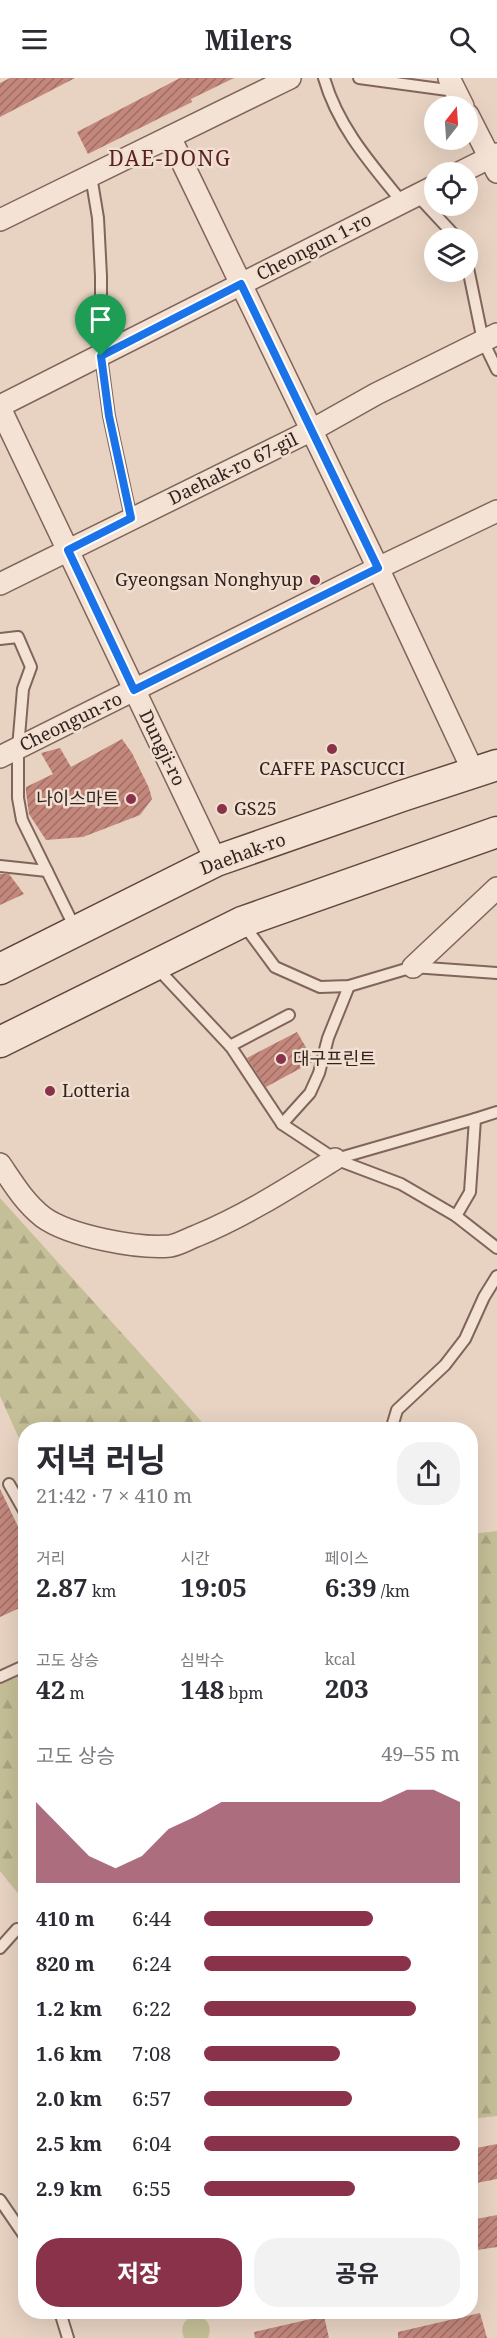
<!DOCTYPE html>
<html lang="ko">
<head>
<meta charset="utf-8">
<style>
	body { margin:0; font-family:"Noto Serif","Noto Sans KR",serif; background:#f2f2f3; color:#2b2b33; height:100vh; display:flex; flex-direction:column; font-size:22px; white-space:nowrap }
	* { box-sizing:border-box; margin:0 }
	p { font-size:20px; color:#7c7c81 }
	.icon { flex:none; width:33px; height:33px; fill:none; stroke:currentColor; stroke-width:2; stroke-linecap:round; stroke-linejoin:round }
	.map { position:relative; flex:1; overflow:hidden }
	.drawer { position:absolute; left:18px; top:1344px; width:460px; height:897px; display:flex; flex-direction:column; background:#fff; border-radius:24px; box-shadow:0 6px 24px #0002 }
	.drawer>* { flex:none }
	.needle { width:39px; rotate:17deg }
	.fabs { position:absolute; left:424px; top:18px; display:grid; gap:12px }
	.fabs a { display:grid; place-items:center; width:54px; height:54px; border-radius:50%; background:#fff; box-shadow:0 6px 24px #0002; font-size:30px }
	.pin { position:absolute; display:grid; place-items:center; width:51px; height:51px; color:#fff; margin:-62px -26px; border-radius:50% 50% 50% 0; rotate:-45deg; box-shadow:0 0 6px #0007 }
	.pin .icon { rotate:45deg }
	.round { display:grid; place-items:center; flex:none; width:63px; height:63px; border-radius:24px; background:#f2f2f3 }
	.summary { display:flex; align-items:center; justify-content:space-between; height:102px; padding:0 18px }
	h1 { font-size:33px; font-weight:700; line-height:45px }
	.figures { display:grid; grid-template-columns:repeat(3,1fr); gap:9px; height:102px; padding:6px 18px }
	.figures div { display:grid; align-content:center }
	.figures b { font-size:26px; font-weight:700 }
	.figures small { font-size:16px; font-weight:400 }
	.figures p { font-size:16px }
	.chart { height:168px; padding:12px 18px }
	.chart p { display:flex; justify-content:space-between }
	.chart svg { width:100%; height:108px; margin-top:6px; fill:#893249; opacity:.7 }
	.button { display:flex; gap:12px; margin-top:auto; padding:12px 18px }
	.button a { flex:1; height:69px; border-radius:24px; background:#893249; color:#fff; font-size:24px; font-weight:700; line-height:69px; text-align:center }
	.button a+a { background:#f2f2f3; color:#2b2b33 }
	ul { padding:0 18px; list-style:none; font-size:20px }
	li { display:grid; grid-template-columns:96px 72px 1fr; align-items:center; height:45px }
	li i { height:15px; border-radius:8px; background:#893249 }
	header { display:flex; justify-content:space-between; align-items:center; height:78px; padding:0 18px; background:#fff; font-size:27px; font-weight:700 }
	.map>svg:first-child { display:block }
	.green { fill:#c5bf97 }
	.forest { fill:url(#forest-firs) }
	.building { fill:url(#building-hatch) }
	.lines { fill:none; stroke-linecap:round; stroke-linejoin:round }
	.service-casing { stroke:#80655b; stroke-width:14 }
	.minor-casing { stroke:#80655b; stroke-width:24 }
	.secondary-casing { stroke:#62473e; stroke-width:33 }
	.service { stroke:#f4e2d4; stroke-width:10 }
	.minor { stroke:#f4e2d4; stroke-width:21 }
	.secondary { stroke:#f4e2d4; stroke-width:30 }
	.route-casing { stroke:#fff; stroke-width:12 }
	.route { stroke:#1a73e8; stroke-width:8 }
	.poi-dot { fill:#893249; stroke:#f1dfd1; stroke-width:2 }
	.labels { text-anchor:middle; stroke-width:5; stroke-linejoin:round; paint-order:stroke }
	.street-label { font-size:18px; fill:#32221e; stroke:#f1dfd1 }
	.poi-label { font-size:18px; fill:#32221e; stroke:#f1dfd1; text-anchor:start }
	.quarter-label { font-size:21px; letter-spacing:1.5px; fill:#5a2225; stroke:#f1dfd1 }
</style>
</head>
<body>
<header><svg class="icon" aria-label="menu" viewBox="0 0 24 24"><path d="M4 6h16M4 12h16M4 18h16"/></svg>Milers<svg class="icon" aria-label="search" viewBox="0 0 24 24"><circle cx="10" cy="10" r="6"/><path d="M15 15l6 6"/></svg></header>
<div class="map">
<svg width="497" height="2260" viewBox="0 0 497 2260">
	<defs>
		<pattern id="forest-firs" width="22" height="20" patternUnits="userSpaceOnUse" patternTransform="scale(1.5)"><rect width="22" height="20" fill="#c5bf97"/><path d="M5 1l3.5 6h-7zM16 11l3.5 6h-7z" fill="#aaa482"/></pattern>
		<pattern id="building-hatch" width="6" height="6" patternUnits="userSpaceOnUse" patternTransform="scale(1.5)"><rect width="6" height="6" fill="#c3877c"/><path d="M-1 1l2-2M0 6l6-6M5 7l2-2" fill="none" stroke="#9f6e65"/></pattern>
	</defs>
	<rect width="100%" height="100%" fill="#e8d3c2"/>
	<path class="green" d="M 192,2238 C 206,2237 213,2247 208,2260 L 184,2260 C 180,2250 183,2243 192,2238 Z"/>
	<g class="forest">
		<path d="M 0,1120 L 202,1344 L 216,1351 L 26,1352 L 25,1374 L 0,1318 Z"/>
		<path d="M 497,1453 L 497,2038 L 471,2041 L 471,1456 Z"/>
		<path d="M 25,1592 L 25,1824 L 0,1793 L 0,1604 Z"/>
	</g>
	<g class="building">
		<path d="M 10,0 L 75,0 L 0,39 L 0,5 Z"/>
		<path d="M 180,0 L 234,0 L 191,21 L 192,24 L 88,76 L 77,54 Z"/>
		<path d="M 122,661 L 132,675 L 149,710 L 152,721 L 140,737 L 83,759 L 46,762 L 29,736 L 26,714 L 26,709 L 53,696 L 41,675 L 60,670 L 71,689 Z"/>
		<path d="M 0,796 L 9,796 L 24,816 L 0,827 Z"/>
		<path d="M 297,954 L 314,983 L 266,1009 L 247,980 Z"/>
		<path d="M 0,1411 L 26,1465 L 26,1527 L 0,1539 Z"/>
		<path d="M 497,2066 L 497,2101 L 471,2106 L 471,2071 Z"/>
		<path d="M 497,2137 L 497,2169 L 471,2173 L 471,2142 Z"/>
		<path d="M 480,2235 L 487,2260 L 398,2260 L 398,2254 Z"/>
		<path d="M 324,2238 L 329,2260 L 255,2260 L 254,2254 Z"/>
	</g>
	<g class="lines">
		<g class="service-casing">
			<g id="service">
				<path d="M 324,0 C 338,49 371,86 402,124"/>
				<path d="M 359,0 L 455,13"/>
				<path d="M 91,98 L 98,140 L 101,198 L 101,278 L 109,338 L 131,440"/>
				<path d="M 417,117 L 457,160"/>
				<path d="M 468,190 L 483,263 L 497,292"/>
				<path d="M 0,561 L 18,559 L 31,589 L 23,611 L 18,670 L 18,720 L 22,742 L 75,850"/>
				<path d="M 0,788 L 47,793"/>
				<path d="M 244,847 L 275,889 L 320,909 L 349,908 L 413,889 L 497,895"/>
				<path d="M 157,890 L 231,969 L 282,1046 L 335,1081 L 401,1106 L 456,1138 L 497,1170"/>
				<path d="M 230,968 L 289,937"/>
				<path d="M 475,1041 L 497,1034"/>
				<path d="M 282,1046 L 310,1015 L 319,995 L 328,960 L 349,908"/>
				<path d="M 336,1081 L 475,1041 L 470,1114 L 456,1138"/>
				<path d="M 391,1352 L 397,1332 L 445,1287 L 465,1261 L 484,1219 L 497,1198"/>
				<path d="M 9,1406 L 26,1436"/>
				<path d="M 0,1599 L 26,1587"/>
				<path d="M 0,1870 L 17,1851"/>
				<path d="M 0,2122 L 26,2160"/>
				<path d="M 60,2234 L 68,2260"/>
			</g>
		</g>
		<g class="minor-casing">
			<g id="minor">
				<path d="M 449,0 L 463,28"/>
				<path d="M 468,37 L 497,94"/>
				<path d="M 170,59 L 378,490 L 474,695"/>
				<path d="M 461,94 L 497,76"/>
				<path d="M 0,142 L 290,0"/>
				<path d="M 0,328 L 435,108"/>
				<path d="M 0,330 L 216,783"/>
				<path d="M 0,506 L 312,352 L 376,316 L 497,256"/>
				<path d="M 0,679 L 378,490 L 497,433"/>
				<path d="M 413,889 L 497,810"/>
				<path d="M 0,1086 C 13,1105 24,1124 43,1139 C 69,1158 138,1171 170,1168 C 178,1167 188,1161 196,1158 C 245,1138 290,1109 335,1081"/>
			</g>
		</g>
		<g class="secondary-casing">
			<g id="secondary">
				<path d="M 0,891 L 216,783 L 402,718 L 497,687"/>
				<path d="M 0,964 L 242,844 L 497,754"/>
			</g>
		</g>
		<use href="#service" class="service"/>
		<use href="#minor" class="minor"/>
		<use href="#secondary" class="secondary"/>
	</g>
	<g class="lines">
		<g class="route-casing">
			<path id="route" d="M 241,206 L 378,490 L 134,612 L 68,472 L 131,440 L 109,338 L 101,278 Z"/>
		</g>
		<use href="#route" class="route"/>
	</g>
	<g class="poi-dot">
		<circle cx="315" cy="502" r="6"/>
		<circle cx="332" cy="671" r="6"/>
		<circle cx="131" cy="721" r="6"/>
		<circle cx="222" cy="731" r="6"/>
		<circle cx="281" cy="981" r="6"/>
		<circle cx="50" cy="1013" r="6"/>
	</g>
	<g class="labels">
		<g class="street-label">
			<text transform="translate(314 169) rotate(-27)" y="6">Cheongun 1-ro</text>
			<text transform="translate(233 391) rotate(-26)" y="6">Daehak-ro 67-gil</text>
			<text transform="translate(71 644) rotate(-26)" y="6">Cheongun-ro</text>
			<text transform="translate(162 670) rotate(64)" y="6">Dungji-ro</text>
			<text transform="translate(243 776) rotate(-20)" y="6">Daehak-ro</text>
		</g>
		<g class="poi-label">
			<text x="303" y="508" text-anchor="end">Gyeongsan Nonghyup</text>
			<text x="332" y="697" text-anchor="middle">CAFFE PASCUCCI</text>
			<text x="119" y="727" text-anchor="end">나이스마트</text>
			<text x="234" y="737">GS25</text>
			<text x="293" y="987">대구프린트</text>
			<text x="62" y="1019">Lotteria</text>
		</g>
		<g class="quarter-label">
			<text x="170" y="88">DAE-DONG</text>
		</g>
	</g>
</svg>
<div class="fabs">
<a><svg class="needle" viewBox="-14 -14 28 28"><path d="M0-13l5 13h-10z" fill="#e53935"/><path d="M0 13l5-13h-10z" fill="#7c7c81"/></svg></a>
<a><svg class="icon" aria-label="locate" viewBox="0 0 24 24"><circle cx="12" cy="12" r="6"/><path d="M12 2v4M12 18v4M2 12h4M18 12h4"/></svg></a>
<a><svg class="icon" aria-label="layers" viewBox="0 0 24 24"><path d="M12 4l9 5-9 5-9-5zM3 14l9 5 9-5"/></svg></a>
</div>
<div class="pin" style="left:101px;top:278px;background:#1e9e55"><svg class="icon" aria-label="arrive" viewBox="0 0 24 24"><path d="M6 21V4h12l-3 4 3 4H6"/></svg></div>
<section class="drawer">
<div class="summary"><div><h1>저녁 러닝</h1><p>21:42 · 7 × 410 m</p></div><a class="round"><svg class="icon" aria-label="share" viewBox="0 0 24 24"><path d="M12 15V3M7 8l5-5 5 5M5 13v7h14v-7"/></svg></a></div>
<div class="figures">
<div><p>거리</p><b>2.87<small> km</small></b></div>
<div><p>시간</p><b>19:05</b></div>
<div><p>페이스</p><b>6:39<small> /km</small></b></div>
</div>
<div class="figures">
<div><p>고도 상승</p><b>42<small> m</small></b></div>
<div><p>심박수</p><b>148<small> bpm</small></b></div>
<div><p>kcal</p><b>203</b></div>
</div>
<div class="chart"><p><span>고도 상승</span>49–55 m</p>
<svg viewBox="0 0 160 44" preserveAspectRatio="none"><path d="M0 44V11L10 22L20 33L30 38L40 33L50 22L60 17L70 11L80 11L90 11L100 11L110 11L120 11L130 11L140 6L150 6L160 11V44z"/></svg>
</div>
<ul>
<li><b>410 m</b>6:44<i style="width:66%"></i></li>
<li><b>820 m</b>6:24<i style="width:81%"></i></li>
<li><b>1.2 km</b>6:22<i style="width:83%"></i></li>
<li><b>1.6 km</b>7:08<i style="width:53%"></i></li>
<li><b>2.0 km</b>6:57<i style="width:58%"></i></li>
<li><b>2.5 km</b>6:04<i style="width:100%"></i></li>
<li><b>2.9 km</b>6:55<i style="width:59%"></i></li>
</ul>
<div class="button"><a>저장</a><a>공유</a></div>
</section>
</div>
</body>
</html>
